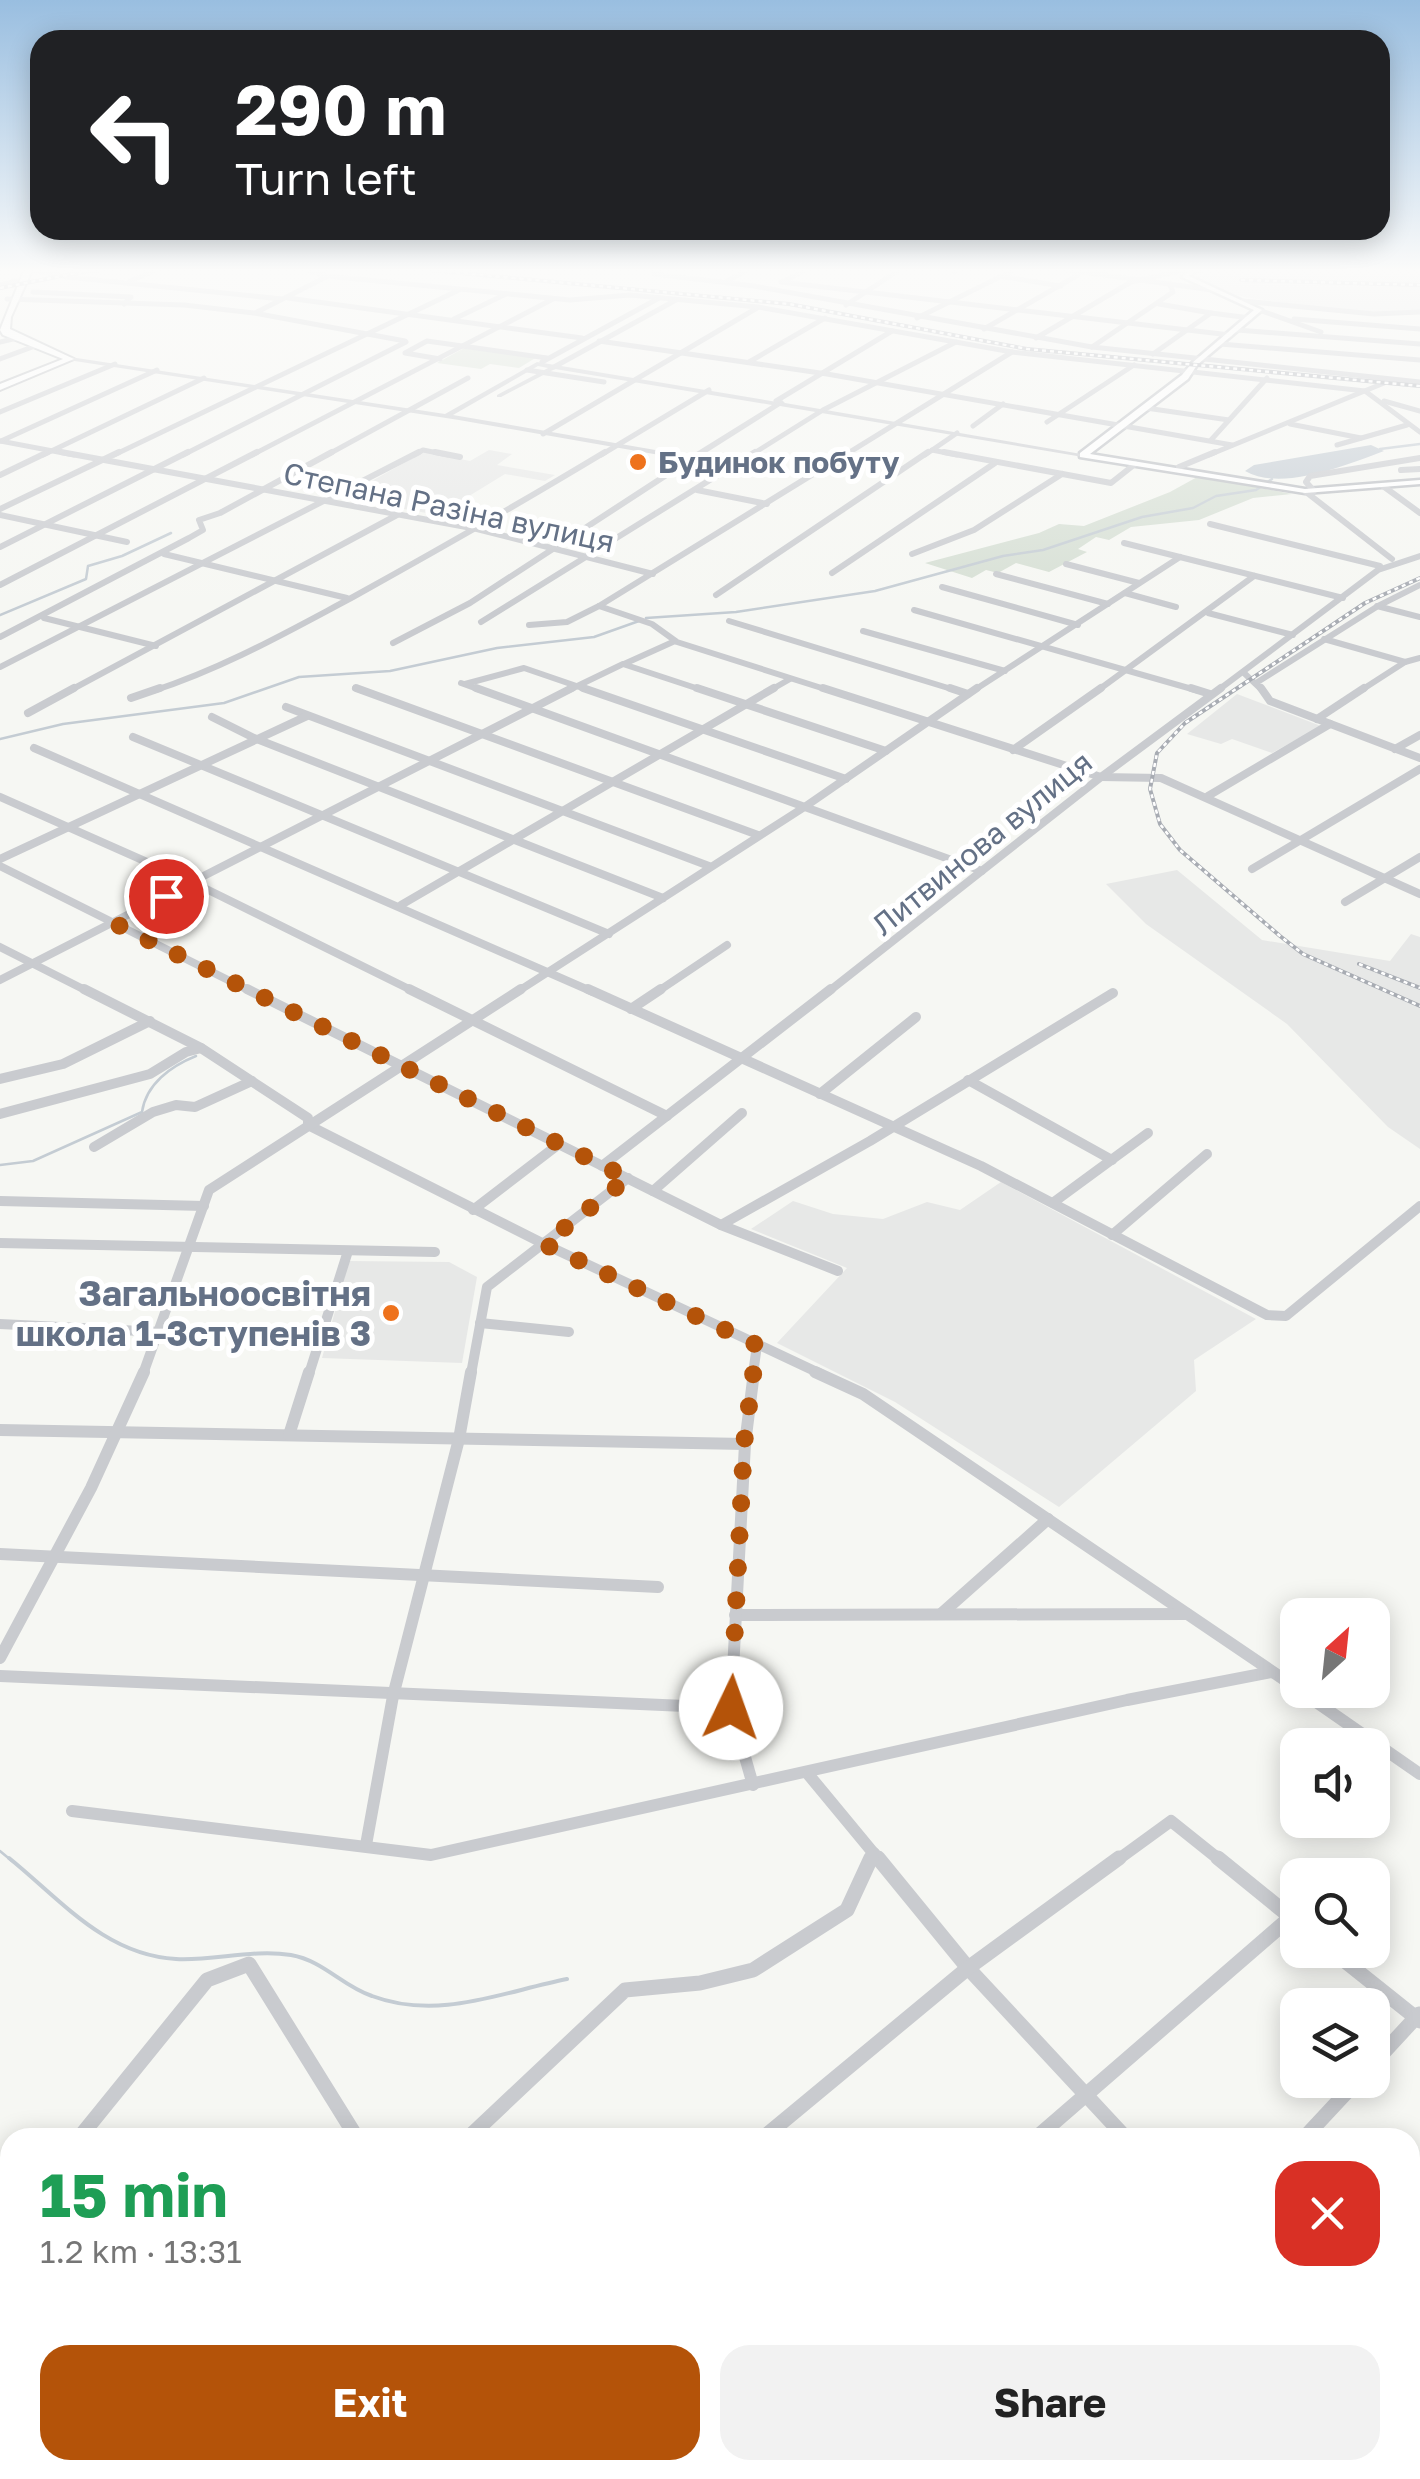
<!DOCTYPE html>
<meta charset="utf-8">
<style>
:root{--surface:#fff;--page:#f2f2f2;--text:#222;--muted:#767676;--accent:#b45309}
body{margin:0;font-family:"Golos Text",sans-serif;background:var(--page);color:var(--text);height:100vh;display:flex;flex-direction:column;font-size:38px;white-space:nowrap}
*{box-sizing:border-box;margin:0}
p{font-size:32px;color:var(--muted)}
.icon{flex:none;width:55px;height:55px;fill:none;stroke:currentColor;stroke-width:2;stroke-linecap:round;stroke-linejoin:round}
.map{position:relative;flex:1;overflow:hidden}
.sheet{position:absolute;left:0px;top:2128px;width:1420px;height:352px;display:flex;flex-direction:column;background:var(--surface);border-radius:30px 30px 0 0;box-shadow:0 5px 25px #0003}
.sheet>*{flex:none}
.hud{position:absolute;left:30px;top:30px;width:1360px;height:210px;border-radius:30px;box-shadow:0 5px 25px #0003;background:#202124;color:#fff;overflow:hidden}
.needle{width:65px;rotate:27deg}
.fabs{position:absolute;left:1280px;top:1598px;display:grid;gap:20px}
.fabs a{display:grid;place-items:center;width:110px;height:110px;border-radius:20px;background:var(--surface);box-shadow:0 5px 25px #0003;font-size:50px}
.pin{position:absolute;display:grid;place-items:center;width:85px;height:85px;color:#fff;margin:-42px;border:5px solid #fff;border-radius:50%;box-shadow:0 2px 10px #0007}
.me{position:absolute;width:110px;margin:-55px;rotate:3deg;stroke-linejoin:round;filter:drop-shadow(0 0 8px #0008)}
.turn{display:flex;align-items:center;gap:35px;height:210px;padding:0 40px;font-size:45px}
.turn .icon{width:130px;height:130px;stroke-width:2.5}
.turn b{display:block;font-size:70px;line-height:85px}
.round{display:grid;place-items:center;flex:none;width:105px;height:105px;border-radius:30px;background:var(--page)}
.summary{display:flex;align-items:center;justify-content:space-between;height:170px;padding:0 40px}
h1{font-size:60px;font-weight:700;line-height:75px;color:#1e9e55}
.primary-button{display:flex;gap:20px;margin-top:auto;padding:20px 40px}
.primary-button a{flex:1;height:115px;border-radius:30px;background:var(--accent);color:#fff;font-size:40px;font-weight:700;line-height:115px;text-align:center}
.primary-button a+a{background:var(--page);color:var(--text)}
.map>svg:first-child{display:block}
</style>
<div class="map">
<svg width="1420" height="2479" viewBox="0 0 1420 2479">
<rect width="100%" height="100%" fill="#f6f7f3"/>
<g fill="#e7e8e7">
<path d="M 1224,268 L 1420,268 L 1420,311 L 1366,313 L 1270,301 L 1239,296 L 1196,281 L 1200,271 Z"/>
<path d="M 489,450 L 512,454 L 497,465 L 555,475 L 545,481 L 505,474 L 438,515 L 341,498 L 424,452 L 470,461 Z"/>
<path d="M 1237,694 L 1321,726 L 1272,753 L 1232,739 L 1221,744 L 1187,734 Z"/>
<path d="M 1177,870 L 1262,940 L 1390,961 L 1411,934 L 1420,937 L 1420,1149 L 1388,1127 L 1287,1024 L 1146,924 L 1106,884 Z"/>
<path d="M 1001,1182 L 1256,1319 L 1194,1360 L 1196,1391 L 1059,1507 L 895,1402 L 777,1343 L 847,1268 L 751,1229 L 793,1201 L 833,1214 L 883,1219 L 927,1202 L 960,1210 Z"/>
<path d="M 349,1261 L 449,1262 L 477,1277 L 462,1363 L 322,1358 Z"/>
</g>
<g fill="#d6dfd4">
<path d="M 466,347 L 537,357 L 519,368 L 490,364 L 481,369 L 437,363 Z"/>
<path d="M 1199,476 L 1292,494 L 1253,498 L 1199,520 L 1131,527 L 1109,540 L 1096,537 L 1078,549 L 1087,552 L 1049,572 L 1016,563 L 998,573 L 986,570 L 972,578 L 925,563 L 1039,533 L 1059,524 L 1084,526 L 1170,492 Z"/>
</g>
<path fill="#c4ccd3" d="M 1371,445 L 1384,451 C 1346,465 1282,492 1245,471 L 1254,465 Z"/>
<g fill="none" stroke-linecap="round" stroke-linejoin="round">
<g stroke="#c4ccd3" stroke-width="2.5">
<path d="M 1380,449 L 1420,444"/>
<path d="M 0,615 L 86,579 L 88,566 L 122,556 L 171,533"/>
<path d="M 646,618 L 736,612 L 875,591 L 1003,556 L 1043,550 L 1142,517 L 1193,508 L 1216,496 L 1256,490 L 1272,479"/>
<path d="M 0,739 L 63,724 L 224,703 L 299,677 L 390,671 L 497,648 L 594,637 L 639,621"/>
<path d="M 0,1165 L 33,1161 L 142,1112 C 146,1084 171,1066 196,1056"/>
<path d="M 0,1851 L 12,1861"/>
</g>
<path stroke="#c4ccd3" stroke-width="4" d="M 9,1858 C 61,1900 105,1955 176,1959 C 214,1961 252,1949 291,1955 C 324,1961 342,1986 372,1996 C 439,2021 502,1992 567,1979"/>
<g stroke="#bbbec3" stroke-width="5">
<path id="secondary" d="M 1208,268 L 1194,272 L 1189,276 L 1262,310 L 1197,365 L 1188,379 L 1090,454 L 1305,489 L 1420,480 L 1420,484 L 1305,493 L 1080,457 L 1080,453 L 1182,375 L 1192,363 L 1254,310 L 1182,277 L 1190,269 Z"/>
</g>
<g stroke="#b9bcc0" stroke-width="4">
<path id="primary" d="M 25,268 L 33,268 L 11,317 L 10,329 L 74,359 L 0,390 L 0,384 L 63,359 L 3,335 L 0,330 Z"/>
</g>
<g stroke="#c9cbcf" stroke-width="5">
<path d="M 300,268 L 327,276 L 570,300 L 630,295 L 758,307 L 1012,352 L 1365,391 L 1420,432"/>
<path d="M 545,268 L 557,269"/>
<path d="M 1054,268 L 1212,290"/>
<path d="M 28,269 L 67,277 L 282,299"/>
<path d="M 954,272 L 961,268"/>
<path d="M 70,274 L 113,268"/>
<path d="M 654,274 L 754,286 L 1092,347 L 1420,382"/>
<path d="M 999,276 L 1061,286"/>
<path d="M 130,281 L 161,268"/>
<path d="M 727,281 L 751,268"/>
<path d="M 781,282 L 1230,335"/>
<path d="M 783,282 L 808,268"/>
<path d="M 0,285 L 16,281"/>
<path d="M 33,292 L 131,297 L 124,304"/>
<path d="M 288,298 L 582,338"/>
<path d="M 7,299 L 184,305 L 254,313 L 405,341"/>
<path d="M 1243,301 L 1374,314 L 1420,312"/>
<path d="M 1159,304 L 1211,313"/>
<path d="M 846,305 L 902,268"/>
<path d="M 1259,310 L 1321,332"/>
<path d="M 257,312 L 326,277"/>
<path d="M 917,318 L 1018,268"/>
<path d="M 454,319 L 506,294"/>
<path d="M 1294,319 L 1420,329"/>
<path d="M 984,329 L 1078,275 L 1073,270"/>
<path d="M 1237,330 L 1420,344"/>
<path d="M 1036,338 L 1131,282 L 1193,268"/>
<path d="M 599,341 L 827,374 L 1232,445"/>
<path d="M 0,342 L 17,338"/>
<path d="M 1220,344 L 1420,360"/>
<path d="M 1092,347 L 1173,292 L 1170,285"/>
<path d="M 1153,354 L 1211,313 L 1250,318"/>
<path d="M 0,359 L 35,346"/>
<path d="M 440,359 L 405,353 L 427,341 L 547,358"/>
<path d="M 542,362 L 659,298"/>
<path d="M 749,362 L 825,318"/>
<path d="M 554,367 L 676,300"/>
<path d="M 527,370 L 604,382"/>
<path d="M 776,401 L 892,331"/>
<path d="M 1384,401 L 1420,411"/>
<path d="M 1146,408 L 1229,420"/>
<path d="M 0,412 L 115,364"/>
<path d="M 1047,422 L 1134,365"/>
<path d="M 1290,424 L 1361,438"/>
<path d="M 973,426 L 1003,404"/>
<path d="M 543,434 L 757,308"/>
<path d="M 1211,440 L 1267,378"/>
<path d="M 0,441 L 74,455"/>
<path d="M 1,441 L 157,370"/>
<path d="M 1337,445 L 1407,425"/>
<path d="M 932,450 L 957,455"/>
<path d="M 43,455 L 204,378"/>
<path d="M 114,455 L 459,290"/>
<path d="M 183,455 L 406,342"/>
<path d="M 252,455 L 553,299"/>
<path d="M 327,455 L 468,378"/>
<path d="M 414,455 L 423,450 L 448,455"/>
<path d="M 601,455 L 709,390"/>
<path d="M 751,455 L 823,410 L 956,342"/>
<path d="M 845,455 L 1012,352"/>
<path d="M 925,455 L 957,433"/>
<path d="M 1209,455 L 1384,383"/>
</g>
<g stroke="#c9cbcf" stroke-width="6">
<path d="M 61,452 L 477,529 L 653,574"/>
<path d="M 435,452 L 460,457"/>
<path d="M 944,452 L 1111,483 L 1135,464"/>
<path d="M 1179,467 L 1215,452"/>
<path d="M 1401,470 L 1420,469"/>
<path d="M 0,475 L 48,452"/>
<path d="M 1383,486 L 1420,513"/>
<path d="M 697,490 L 767,504"/>
<path d="M 1314,491 L 1306,482 L 1310,476 L 1420,458"/>
<path d="M 1306,492 L 1392,559"/>
<path d="M 0,509 L 119,452"/>
<path d="M 0,515 L 127,542"/>
<path d="M 1210,524 L 1380,566"/>
<path d="M 1124,543 L 1343,598"/>
<path d="M 0,547 L 188,452"/>
<path d="M 164,554 L 347,598"/>
<path d="M 912,554 L 974,530 L 1062,474"/>
<path d="M 1066,564 L 1139,583"/>
<path d="M 832,573 L 995,463"/>
<path d="M 996,574 L 1108,604"/>
<path d="M 0,585 L 257,452"/>
<path d="M 942,587 L 1078,625"/>
<path d="M 1125,593 L 1176,607"/>
<path d="M 716,595 L 928,452"/>
<path d="M 599,606 L 652,624 L 677,642 L 831,691"/>
<path d="M 1377,606 L 1420,617"/>
<path d="M 914,610 L 1199,691"/>
<path d="M 1208,613 L 1293,635"/>
<path d="M 44,618 L 156,646"/>
<path d="M 729,621 L 958,691"/>
<path d="M 481,622 L 755,452"/>
<path d="M 529,625 L 567,622 L 599,606 L 849,452"/>
<path d="M 863,631 L 1005,671"/>
<path d="M 0,637 L 189,538 L 203,530 L 199,520 L 220,513 L 332,452"/>
<path d="M 1324,639 L 1405,662"/>
<path d="M 393,643 L 470,603 L 691,459"/>
<path d="M 624,664 L 675,641"/>
<path d="M 0,667 L 419,452"/>
<path d="M 1243,672 L 1263,691"/>
<path d="M 461,683 L 483,691"/>
<path d="M 1256,683 L 1378,606 L 1420,585"/>
<path d="M 465,684 L 524,668 L 591,691"/>
<path d="M 355,688 L 363,691"/>
<path d="M 69,691 L 397,515"/>
<path d="M 153,691 C 224,668 287,632 353,597 C 438,550 522,502 605,452"/>
<path d="M 567,691 L 623,664 L 705,691"/>
<path d="M 769,691 L 790,679"/>
<path d="M 973,691 L 1180,557"/>
<path d="M 1097,691 L 1254,576"/>
<path d="M 1217,691 L 1378,570 L 1420,556"/>
<path d="M 1360,691 L 1405,662 L 1420,658"/>
</g>
<g stroke="#c9cbcf" stroke-width="8">
<path d="M 356,688 L 758,835"/>
<path d="M 476,688 L 982,871"/>
<path d="M 583,688 L 846,779"/>
<path d="M 697,688 L 886,751"/>
<path d="M 823,688 L 1101,777 L 1161,778 L 1420,894"/>
<path d="M 950,688 L 968,694"/>
<path d="M 1191,688 L 1210,694"/>
<path d="M 1261,688 L 1270,701 L 1420,758"/>
<path d="M 131,698 L 160,688"/>
<path d="M 286,707 L 709,866"/>
<path d="M 28,713 L 74,688"/>
<path d="M 212,717 L 254,738 L 663,898"/>
<path d="M 1317,719 L 1364,688"/>
<path d="M 133,737 L 609,934"/>
<path d="M 34,748 L 593,992"/>
<path d="M 1395,749 L 1420,735"/>
<path d="M 1013,750 L 1101,688"/>
<path d="M 1208,796 L 1330,724"/>
<path d="M 0,797 L 192,882 L 415,992"/>
<path d="M 0,859 L 307,716"/>
<path d="M 0,866 L 252,992"/>
<path d="M 1252,869 L 1420,769"/>
<path d="M 1345,902 L 1420,857"/>
<path d="M 401,905 L 774,688"/>
<path d="M 0,947 L 89,992"/>
<path d="M 0,980 L 572,688"/>
<path d="M 517,992 L 806,806 L 977,688"/>
<path d="M 657,992 L 727,945"/>
<path d="M 828,992 L 1101,777 L 1221,688"/>
</g>
<g stroke="#c9cbcf" stroke-width="10">
<path d="M 84,989 L 201,1048 L 308,1118 L 308,1125 L 544,1244 L 821,1374"/>
<path d="M 247,989 L 721,1225 L 838,1271"/>
<path d="M 409,989 L 667,1116"/>
<path d="M 588,989 L 981,1166 L 1267,1315 L 1286,1316 L 1420,1206"/>
<path d="M 631,1009 L 661,989"/>
<path d="M 0,1079 L 63,1064 L 150,1021"/>
<path d="M 968,1080 L 1112,1160"/>
<path d="M 820,1094 L 916,1017"/>
<path d="M 0,1114 L 150,1074 L 186,1052 L 201,1048"/>
<path d="M 94,1147 L 153,1112 L 176,1105 L 195,1107 L 252,1081"/>
<path d="M 602,1166 L 831,989"/>
<path d="M 653,1191 L 742,1113"/>
<path d="M 0,1201 L 204,1206"/>
<path d="M 1054,1202 L 1148,1133"/>
<path d="M 473,1210 L 559,1144"/>
<path d="M 721,1225 L 870,1141 L 1113,993"/>
<path d="M 1112,1235 L 1207,1154"/>
<path d="M 0,1243 L 435,1252"/>
<path d="M 480,1323 L 569,1332"/>
<path d="M 0,1324 L 161,1332"/>
<path d="M 143,1374 L 209,1190 L 521,989"/>
<path d="M 309,1374 L 348,1251"/>
<path d="M 471,1374 L 487,1287 L 628,1178"/>
<path d="M 753,1374 L 757,1345"/>
</g>
<g stroke="#c9cbcf" stroke-width="12">
<path d="M 815,1372 L 863,1394 L 1298,1689"/>
<path d="M 0,1430 L 745,1444"/>
<path d="M 289,1435 L 309,1372"/>
<path d="M 0,1554 L 658,1587"/>
<path d="M 941,1614 L 1048,1519"/>
<path d="M 735,1615 L 1187,1614"/>
<path d="M 0,1658 L 91,1488 L 144,1372"/>
<path d="M 0,1676 L 731,1708"/>
<path d="M 1299,1690 L 1420,1774"/>
<path d="M 808,1774 L 880,1861"/>
<path d="M 753,1785 L 731,1708 L 745,1444 L 754,1372"/>
<path d="M 72,1811 L 431,1855 L 1127,1700 L 1272,1672"/>
<path d="M 366,1845 L 393,1696 L 459,1439 L 471,1372"/>
<path d="M 870,1861 L 874,1853"/>
<path d="M 1116,1861 L 1171,1821 L 1221,1861"/>
</g>
<g stroke="#c9cbcf" stroke-width="15">
<path d="M 878,1858 L 968,1968 L 1126,2138"/>
<path d="M 1218,1858 L 1298,1923"/>
<path d="M 1331,1950 L 1420,2021"/>
<path d="M 1372,2065 L 1419,2014"/>
<path d="M 79,2138 L 207,1980 L 249,1964 L 357,2138"/>
<path d="M 468,2138 L 625,1990 L 700,1983 L 753,1970 L 847,1910 L 871,1858"/>
<path d="M 763,2138 L 968,1968 L 1119,1858"/>
<path d="M 1036,2138 L 1298,1911"/>
<path d="M 1304,2138 L 1358,2080"/>
<path d="M 0,2206 L 10,2213"/>
<path d="M 0,2256 L 10,2244"/>
<path d="M 1410,2416 L 1420,2426"/>
<path d="M 1410,2459 L 1420,2444"/>
<path d="M 0,2464 L 22,2479"/>
<path d="M 542,2470 L 546,2479"/>
<path d="M 257,2479 L 262,2470"/>
<path d="M 666,2479 L 675,2470"/>
<path d="M 989,2479 L 997,2470"/>
<path d="M 1397,2479 L 1403,2470"/>
</g>
<path fill="#c9cbcf" fill-rule="evenodd" d="M 70,357 L 445,414 L 537,362 L 777,402 L 782,400 L 785,403 L 1087,455 L 1083,457 L 780,406 L 698,458 L 737,464 L 738,466 L 734,468 L 459,420 L 68,360 ZM 538,366 L 548,368 L 497,395 L 497,397 L 501,397 L 555,369 L 772,405 L 690,456 L 453,415 Z"/>
<use href="#secondary" fill="#fff" fill-rule="evenodd"/>
<use href="#primary" fill="#fff" fill-rule="evenodd"/>
<g stroke="#a8acb3" stroke-width="4">
<g id="rail">
<path d="M 408,268 L 789,304 L 1027,349 L 1420,386"/>
<path d="M 1241,280 L 1420,285"/>
<path d="M 0,288 L 102,268"/>
<path d="M 1420,578 L 1365,603 L 1185,723 L 1157,753 L 1150,789 L 1160,824 L 1180,850 L 1280,936 L 1303,954 L 1420,1006"/>
<path d="M 1359,964 L 1420,988"/>
</g>
</g>
<use href="#rail" stroke="#fff" stroke-width="2.5" stroke-dasharray="4" stroke-linecap="butt"/>
</g>
<linearGradient id="sky" x2="0" y2="1"><stop stop-color="#99bee0"/><stop offset="0.44" stop-color="#fbfbfa"/><stop offset="1" stop-color="#fbfbfa" stop-opacity="0"/></linearGradient>
<rect width="1420" height="615" fill="url(#sky)"/>
<g fill="none" stroke-linecap="round" stroke-linejoin="round">
<path stroke="#b45309" stroke-width="18" stroke-dasharray="0 32.4" d="M 166,896 L 114,923 L 628,1178 L 544,1244 L 757,1345 L 744,1444 L 731,1708"/>
</g>
<g fill="#ee721c" stroke="#fff" stroke-width="4">
<circle cx="638" cy="462" r="10"/>
<circle cx="391" cy="1313" r="10"/>
</g>
<g text-anchor="middle" dominant-baseline="central" stroke-width="10" stroke-linejoin="round" paint-order="stroke">
<g font-size="30" font-weight="bold" fill="#647186" stroke="#fff" text-anchor="start">
<text x="658" y="462">Будинок побуту</text>
</g>
<g font-size="30" fill="#647186" stroke="#fff">
<text transform="translate(449 507) rotate(12)">Степана Разіна вулиця</text>
<text transform="translate(982 843) rotate(-39)">Литвинова вулиця</text>
</g>
<g font-size="35" font-weight="bold" fill="#647186" stroke="#fff" text-anchor="end">
<text x="371" y="1293">Загальноосвiтня<tspan x="371" dy="40">школа 1-3ступенiв 3</tspan></text>
</g>
</g>
</svg>
<div class="fabs">
<a><svg class="needle" viewBox="-14 -14 28 28"><path d="M0-13l5 13h-10z" fill="#e53935"/><path d="M0 13l5-13h-10z" fill="#767676"/></svg></a>
<a><svg class="icon" aria-label="sound" viewBox="0 0 24 24"><path d="M4 9h4l5-4v14l-5-4H4zM17 9q2 3 0 6"/></svg></a>
<a><svg class="icon" aria-label="search" viewBox="0 0 24 24"><circle cx="10" cy="10" r="6"/><path d="M15 15l6 6"/></svg></a>
<a><svg class="icon" aria-label="layers" viewBox="0 0 24 24"><path d="M12 4l9 5-9 5-9-5zM3 14l9 5 9-5"/></svg></a>
</div>
<div class="pin" style="left:166px;top:896px;background:#d93025"><svg class="icon" aria-label="arrive" viewBox="0 0 24 24"><path d="M6 21V4h12l-3 4 3 4H6"/></svg></div>
<svg class="me" style="left:731px;top:1708px" viewBox="-20 -20 40 40"><circle r="19" fill="#fff"/><path d="M0-13L10 11 0 6-10 11z" fill="#b45309"/></svg>
<div class="hud">
<div class="turn"><svg class="icon" aria-label="left" viewBox="0 0 24 24"><path d="M17 20v-9H6M10 6l-5 5 5 5"/></svg><div><b>290 m</b>Turn left</div></div>
</div>
<section class="sheet">
<div class="summary"><div><h1>15 min</h1><p>1.2 km · 13:31</p></div><a class="round" style="background:#d93025;color:#fff"><svg class="icon" aria-label="close" viewBox="0 0 24 24"><path d="M6 6l12 12M18 6L6 18"/></svg></a></div>
<div class="primary-button"><a>Exit</a><a>Share</a></div>
</section>
</div>
